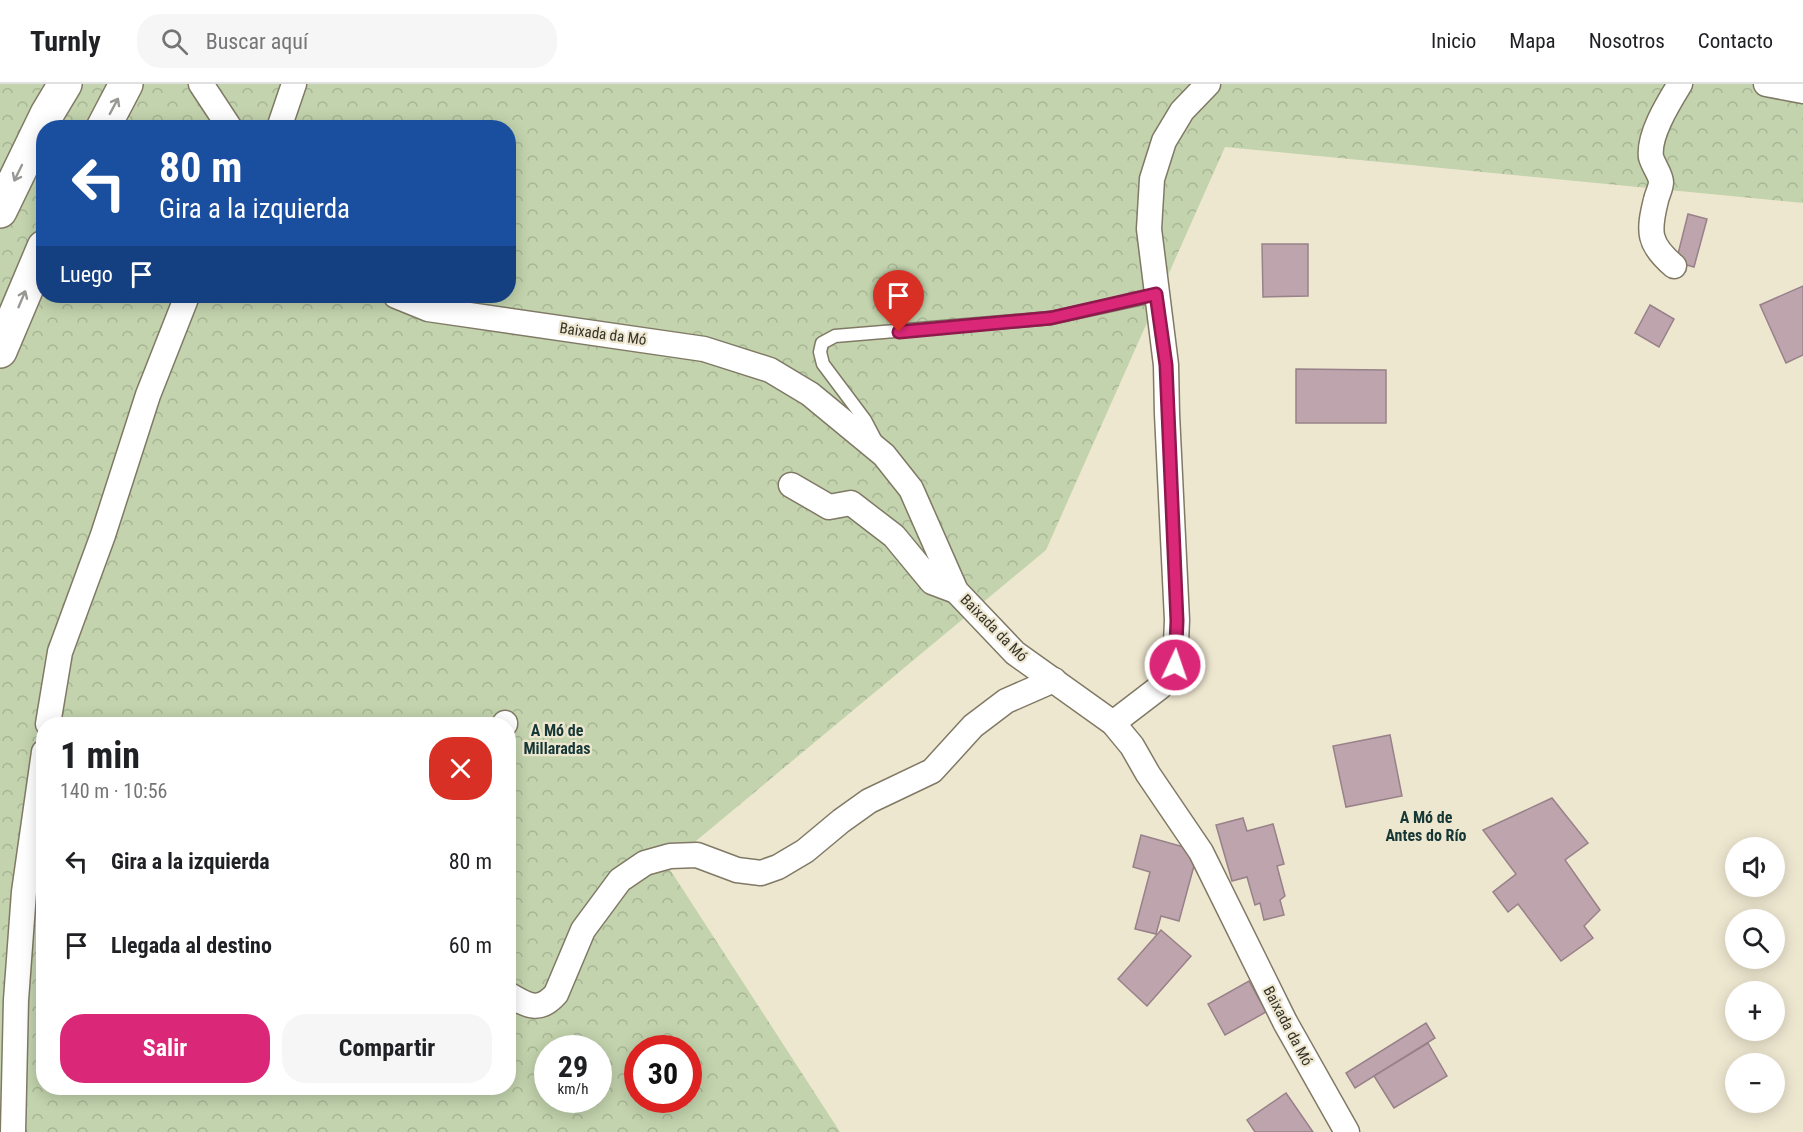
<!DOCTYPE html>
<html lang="es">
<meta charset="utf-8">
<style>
:root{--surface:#fff;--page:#f6f6f6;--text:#202124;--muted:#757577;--line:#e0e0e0;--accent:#db2777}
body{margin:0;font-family:"Roboto Condensed",sans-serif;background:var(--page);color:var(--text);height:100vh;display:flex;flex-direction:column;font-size:22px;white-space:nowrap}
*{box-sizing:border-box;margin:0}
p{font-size:20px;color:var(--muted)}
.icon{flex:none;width:33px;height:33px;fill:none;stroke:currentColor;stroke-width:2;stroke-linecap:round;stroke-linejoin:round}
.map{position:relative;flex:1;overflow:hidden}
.sheet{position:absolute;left:36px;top:633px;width:480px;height:378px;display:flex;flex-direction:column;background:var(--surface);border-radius:24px;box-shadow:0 3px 15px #0003}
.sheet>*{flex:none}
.banner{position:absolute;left:36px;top:36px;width:480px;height:183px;border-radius:24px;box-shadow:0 3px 15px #0003;background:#1a4fa0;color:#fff;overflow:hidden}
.buttons{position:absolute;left:1725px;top:753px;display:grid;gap:12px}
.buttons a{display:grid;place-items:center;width:60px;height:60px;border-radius:50%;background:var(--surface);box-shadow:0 3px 15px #0003;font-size:30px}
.speed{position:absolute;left:534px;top:951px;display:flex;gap:12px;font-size:30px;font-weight:700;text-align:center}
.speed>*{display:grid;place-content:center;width:78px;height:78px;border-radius:50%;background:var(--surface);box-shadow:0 3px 15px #0003;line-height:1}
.speed small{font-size:15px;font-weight:400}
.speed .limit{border:9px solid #d22;background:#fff;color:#111}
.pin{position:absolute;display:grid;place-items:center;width:51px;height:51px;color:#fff;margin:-62px -26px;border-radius:50% 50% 50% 0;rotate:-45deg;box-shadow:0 0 6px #0007}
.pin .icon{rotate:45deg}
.me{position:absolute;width:66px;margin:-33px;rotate:3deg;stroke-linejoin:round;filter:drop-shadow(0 0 4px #0008)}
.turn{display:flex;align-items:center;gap:21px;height:126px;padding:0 24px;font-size:27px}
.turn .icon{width:78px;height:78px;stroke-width:2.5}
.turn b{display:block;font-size:42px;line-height:51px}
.then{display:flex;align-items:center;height:57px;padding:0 24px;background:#0003;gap:12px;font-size:22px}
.round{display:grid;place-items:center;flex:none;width:63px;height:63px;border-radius:24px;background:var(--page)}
.overview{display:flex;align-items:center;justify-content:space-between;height:102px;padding:0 24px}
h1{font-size:36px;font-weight:700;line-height:45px}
.action{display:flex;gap:12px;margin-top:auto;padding:12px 24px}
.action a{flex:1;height:69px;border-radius:24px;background:var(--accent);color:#fff;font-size:24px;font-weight:700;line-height:69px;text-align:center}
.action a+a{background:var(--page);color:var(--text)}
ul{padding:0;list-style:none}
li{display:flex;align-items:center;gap:18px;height:84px;padding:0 24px}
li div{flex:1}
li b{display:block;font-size:22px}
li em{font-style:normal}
header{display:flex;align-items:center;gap:36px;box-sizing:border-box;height:84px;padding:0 30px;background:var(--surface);border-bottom:2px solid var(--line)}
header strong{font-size:28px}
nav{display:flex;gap:33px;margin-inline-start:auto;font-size:21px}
.search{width:420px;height:54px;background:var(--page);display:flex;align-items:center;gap:15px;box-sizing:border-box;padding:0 21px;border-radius:24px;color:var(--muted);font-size:22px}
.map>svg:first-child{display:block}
</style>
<header>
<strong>Turnly</strong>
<div class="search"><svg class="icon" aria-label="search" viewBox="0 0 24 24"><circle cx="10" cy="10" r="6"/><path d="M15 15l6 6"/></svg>Buscar aquí</div>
<nav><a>Inicio</a><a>Mapa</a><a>Nosotros</a><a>Contacto</a></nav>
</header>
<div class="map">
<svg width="1803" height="1048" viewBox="0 0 1803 1048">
<defs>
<pattern id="forest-crowns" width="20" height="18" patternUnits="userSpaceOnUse" patternTransform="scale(1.5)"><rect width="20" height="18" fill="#c2d3ad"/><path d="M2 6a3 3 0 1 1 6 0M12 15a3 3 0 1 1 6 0" fill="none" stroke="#a7b695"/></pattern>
</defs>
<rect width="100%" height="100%" fill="#eee7d0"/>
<path fill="url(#forest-crowns)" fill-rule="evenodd" d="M 0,0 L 1803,0 L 1803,119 L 1225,63 L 1046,466 L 667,781 L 840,1048 L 0,1048 ZM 44,44 L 508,44 L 508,212 L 44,212 ZM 44,640 L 508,640 L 508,1004 L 44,1004 ZM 548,964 L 598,964 L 598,1016 L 548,1016 ZM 638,964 L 688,964 L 688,1016 L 638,1016 Z"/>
<g fill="#bda4ad" stroke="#988189" stroke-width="1.5">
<path d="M 1688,130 L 1707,135 L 1694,183 L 1676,178 Z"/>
<path d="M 1262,160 L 1308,160 L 1308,212 L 1263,213 Z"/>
<path d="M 1803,202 L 1803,271 L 1786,279 L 1760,221 Z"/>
<path d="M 1650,221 L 1674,235 L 1659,263 L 1635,249 Z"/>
<path d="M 1296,285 L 1386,286 L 1386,339 L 1296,339 Z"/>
<path d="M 1390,651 L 1402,712 L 1346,723 L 1333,662 Z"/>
<path d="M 1552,714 L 1588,759 L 1565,776 L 1600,826 L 1584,842 L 1593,854 L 1561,877 L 1518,820 L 1508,828 L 1493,808 L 1516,790 L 1483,746 Z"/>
<path d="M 1243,734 L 1247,747 L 1273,740 L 1284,780 L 1277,782 L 1285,812 L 1280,816 L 1284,831 L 1264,836 L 1260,819 L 1255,821 L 1247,793 L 1232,797 L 1216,741 Z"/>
<path d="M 1141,751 L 1198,767 L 1179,837 L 1161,832 L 1156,850 L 1135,845 L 1150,788 L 1133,783 Z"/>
<path d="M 1161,846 L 1191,872 L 1147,922 L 1118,895 Z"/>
<path d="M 1249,897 L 1266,928 L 1225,951 L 1208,920 Z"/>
<path d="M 1426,939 L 1435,954 L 1355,1004 L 1346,989 Z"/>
<path d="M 1428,959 L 1447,992 L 1394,1024 L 1374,992 Z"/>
<path d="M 1286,1009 L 1313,1048 L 1255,1048 L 1247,1036 Z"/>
</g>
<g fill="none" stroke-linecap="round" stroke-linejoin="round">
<g stroke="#807965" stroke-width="15">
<path id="lane" d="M 876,357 L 865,336 L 823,280 L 820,268 L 822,259 L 835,252 L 1051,234 L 1157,211"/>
</g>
<g stroke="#807965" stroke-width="27">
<g id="street">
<path d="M 201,0 L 230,44"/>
<path d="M 1766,0 L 1803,7"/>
<path d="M 279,44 L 294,0"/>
<path d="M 1674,182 C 1648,160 1648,148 1656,116 C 1657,111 1661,104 1661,98 C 1661,91 1653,81 1651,73 C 1648,51 1669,18 1680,0"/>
<path d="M 396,212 L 428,225 L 704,265 L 770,286 L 810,310 L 884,371 L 911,405 L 956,507 L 1015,569 L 1113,639 L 1132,662 L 1148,690 L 1201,768 L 1285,938 L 1347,1048"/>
<path d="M 791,401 L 829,423 L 851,419 L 894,452 L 932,498 L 956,507"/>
<path d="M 1113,639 L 1160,603 L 1175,581 L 1177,536 L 1167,330 L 1166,281 L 1149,145 L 1152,95 L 1164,57 L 1182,27 L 1208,0"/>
<path d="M 48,640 L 60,568 L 103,451 L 148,311 L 187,212"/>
<path d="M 505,640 L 505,639"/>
<path d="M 508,910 C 528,922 539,929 556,910 L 583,846 L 620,796 L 645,779 L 670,772 L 697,771 L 737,786 L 761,789 L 778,783 L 805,767 L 841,737 L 869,717 L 932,687 L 973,642 L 1006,617 L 1054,596"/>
<path d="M 13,1048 L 16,916 L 24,808 L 44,668"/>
</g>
</g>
<g stroke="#807965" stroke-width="36">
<g id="highway">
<path d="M 103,44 L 126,0"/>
<path d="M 0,127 L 47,30 L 65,0"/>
<path d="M 0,267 L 44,163"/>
</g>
</g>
<use href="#lane" stroke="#fff" stroke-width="12"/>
<use href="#street" stroke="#fff" stroke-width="24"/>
<use href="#highway" stroke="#fff" stroke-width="33"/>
</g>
<defs><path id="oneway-shaft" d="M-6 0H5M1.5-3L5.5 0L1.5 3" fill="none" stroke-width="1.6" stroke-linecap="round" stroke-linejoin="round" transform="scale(1.5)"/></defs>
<g stroke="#9a9894">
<use href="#oneway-shaft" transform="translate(114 22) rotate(-62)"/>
<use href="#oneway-shaft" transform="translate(18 89) rotate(116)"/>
<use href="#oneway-shaft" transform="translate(22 215) rotate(-67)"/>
</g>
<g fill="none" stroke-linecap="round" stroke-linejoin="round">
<g stroke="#8e194d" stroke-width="15">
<path id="route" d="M 899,248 L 1051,234 L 1156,210 L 1166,281 L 1177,537 L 1175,581"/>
</g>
<use href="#route" stroke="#db2777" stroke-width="10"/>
</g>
<g text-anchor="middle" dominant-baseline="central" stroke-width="4.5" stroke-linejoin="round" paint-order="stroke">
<g font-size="15" fill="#343128" stroke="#eee7d0">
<text transform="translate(603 250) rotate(8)">Baixada da Mó</text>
<text transform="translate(994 544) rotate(45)">Baixada da Mó</text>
<text transform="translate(1288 942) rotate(62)">Baixada da Mó</text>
</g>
<g font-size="16" font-weight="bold" fill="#153735" stroke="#eee7d0">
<text x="557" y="646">A Mó de<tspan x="557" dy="18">Millaradas</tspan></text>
<text x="1426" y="733">A Mó de<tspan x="1426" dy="18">Antes do Río</tspan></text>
</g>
</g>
</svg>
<div class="buttons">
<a><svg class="icon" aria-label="sound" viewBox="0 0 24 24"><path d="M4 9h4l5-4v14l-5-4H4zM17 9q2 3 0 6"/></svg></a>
<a><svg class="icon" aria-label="search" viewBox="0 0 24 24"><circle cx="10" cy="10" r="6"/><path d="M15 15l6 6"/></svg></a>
<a>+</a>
<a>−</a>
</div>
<div class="speed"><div>29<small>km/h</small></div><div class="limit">30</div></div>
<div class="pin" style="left:899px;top:248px;background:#d93025"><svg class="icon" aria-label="arrive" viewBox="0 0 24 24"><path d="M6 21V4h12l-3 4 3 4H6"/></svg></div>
<svg class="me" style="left:1175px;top:581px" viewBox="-20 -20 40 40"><circle r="17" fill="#db2777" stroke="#fff" stroke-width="3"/><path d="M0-11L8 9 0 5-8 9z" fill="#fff"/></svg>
<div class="banner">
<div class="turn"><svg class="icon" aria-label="left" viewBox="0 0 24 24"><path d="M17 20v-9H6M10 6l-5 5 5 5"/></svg><div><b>80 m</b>Gira a la izquierda</div></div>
<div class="then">Luego<svg class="icon" aria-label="arrive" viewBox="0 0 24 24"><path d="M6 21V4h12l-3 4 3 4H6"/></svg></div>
</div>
<section class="sheet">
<div class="overview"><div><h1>1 min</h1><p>140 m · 10:56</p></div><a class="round" style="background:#d93025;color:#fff"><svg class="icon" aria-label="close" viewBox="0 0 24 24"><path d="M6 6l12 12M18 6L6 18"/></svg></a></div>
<ul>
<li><svg class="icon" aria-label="left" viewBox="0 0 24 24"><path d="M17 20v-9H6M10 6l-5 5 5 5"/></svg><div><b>Gira a la izquierda</b></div><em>80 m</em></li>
<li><svg class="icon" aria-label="arrive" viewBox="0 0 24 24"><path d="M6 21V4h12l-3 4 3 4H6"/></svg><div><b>Llegada al destino</b></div><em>60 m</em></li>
</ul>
<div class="action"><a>Salir</a><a>Compartir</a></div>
</section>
</div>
